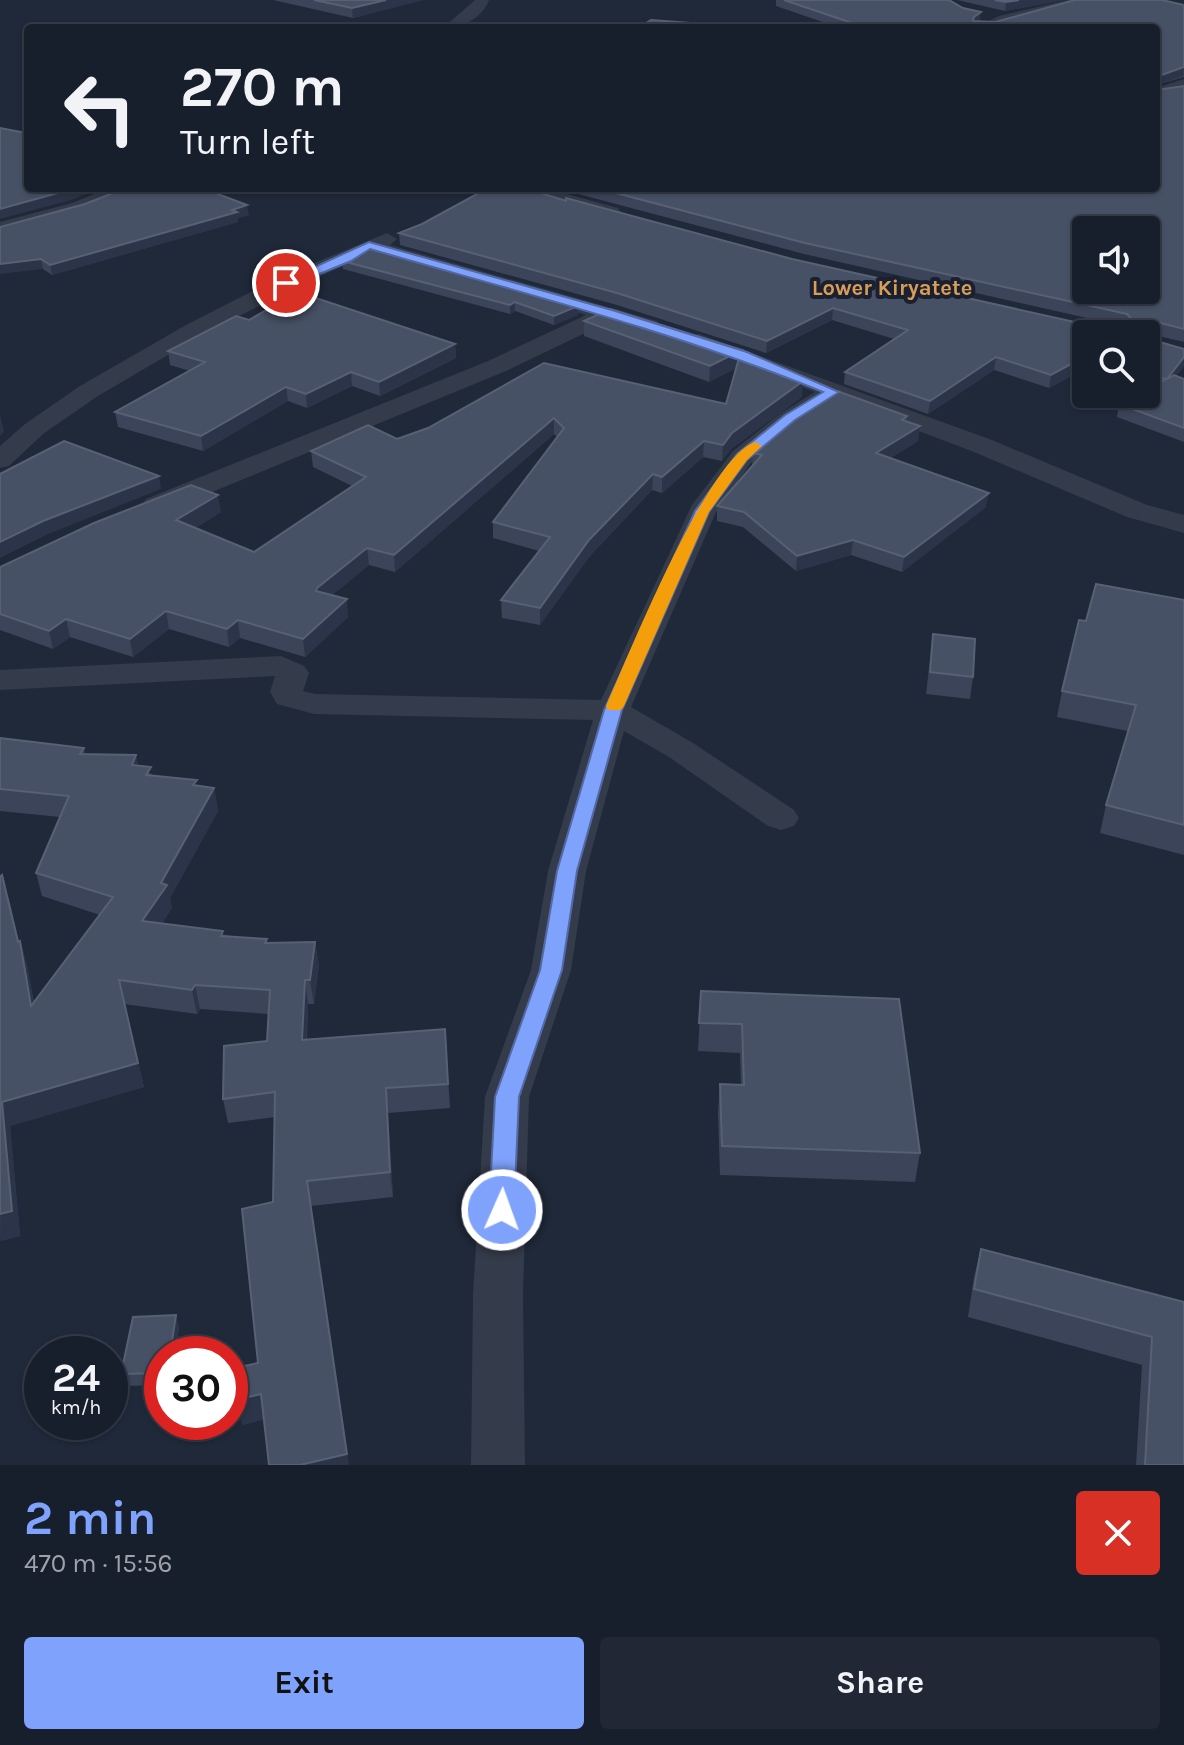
<!DOCTYPE html>
<meta charset="utf-8">
<style>
:root{--surface:#181f2c;--page:#212734;--text:#f1f3f6;--muted:#9fa2a9;--line:#363d48;--accent:#7fa2fc}
body{margin:0;font-family:Karla,sans-serif;background:var(--page);color:var(--text);height:100vh;display:flex;flex-direction:column;font-size:30px;white-space:nowrap}
*{box-sizing:border-box;margin:0}
p{font-size:26px;color:var(--muted)}
.icon{flex:none;width:44px;height:44px;fill:none;stroke:currentColor;stroke-width:2;stroke-linecap:round;stroke-linejoin:round}
.map{position:relative;height:1465px;overflow:hidden}
.sheet{display:flex;flex-direction:column;background:var(--surface);flex:1}
.sheet>*{flex:none}
.guide{position:absolute;left:24px;top:24px;width:1136px;height:168px;border-radius:8px;box-shadow:0 2px 6px #0004,0 0 0 2px var(--line);background:#181f2c;color:var(--text);overflow:hidden}
.tools{position:absolute;left:1072px;top:216px;display:grid;gap:16px}
.tools a{display:grid;place-items:center;width:88px;height:88px;border-radius:8px;background:var(--surface);box-shadow:0 2px 6px #0004,0 0 0 2px var(--line);font-size:40px}
.speed{position:absolute;left:24px;top:1336px;display:flex;gap:16px;font-size:40px;font-weight:700;text-align:center}
.speed>*{display:grid;place-content:center;width:104px;height:104px;border-radius:50%;background:var(--surface);box-shadow:0 2px 6px #0004,0 0 0 2px var(--line);line-height:1}
.speed small{font-size:20px;font-weight:400}
.speed .limit{border:12px solid #d22;background:#fff;color:#111}
.pin{position:absolute;display:grid;place-items:center;width:68px;height:68px;color:#fff;margin:-34px;border:4px solid #fff;border-radius:50%;box-shadow:0 2px 8px #0007}
.me{position:absolute;width:88px;margin:-44px;rotate:2deg;stroke-linejoin:round;filter:drop-shadow(0 0 6px #0008)}
.turn{display:flex;align-items:center;gap:28px;height:168px;padding:0 24px;font-size:36px}
.turn .icon{width:104px;height:104px;stroke-width:2.5}
.turn b{display:block;font-size:56px;line-height:68px}
.round{display:grid;place-items:center;flex:none;width:84px;height:84px;border-radius:8px;background:var(--page)}
.headline{display:flex;align-items:center;justify-content:space-between;height:136px;padding:0 24px}
h1{font-size:48px;font-weight:700;line-height:60px;color:var(--accent)}
.button{display:flex;gap:16px;margin-top:auto;padding:16px 24px}
.button a{flex:1;height:92px;border-radius:8px;background:var(--accent);color:#111;font-size:32px;font-weight:700;line-height:92px;text-align:center}
.button a+a{background:var(--page);color:var(--text)}
.map>svg:first-child{display:block}
</style>
<div class="map">
<svg width="1184" height="1465" viewBox="0 0 1184 1465">
<rect width="100%" height="100%" fill="#20293a"/>
<g fill="none" stroke-linecap="round" stroke-linejoin="round">
<g fill="#343b4a" fill-rule="evenodd">
<path d="M 475,0 L 489,0 C 482,19 461,28 443,28 Z"/>
<path d="M 1068,0 L 1093,0 L 994,28 L 974,28 L 999,16 Z"/>
<path d="M 1184,79 L 1184,92 L 1156,98 L 1156,88 Z"/>
<path d="M 109,188 L 136,188 L 133,192 L 86,211 L 0,234 L 0,222 L 72,203 Z"/>
<path d="M 513,188 L 545,188 L 618,208 L 621,212 L 611,218 L 516,192 Z"/>
<path d="M 387,233 L 397,239 L 390,245 L 657,321 L 660,326 L 657,331 L 649,333 L 608,322 L 506,371 L 166,511 L 156,513 L 146,511 L 142,505 L 146,499 L 488,361 L 586,315 L 372,253 L 294,288 L 202,335 L 98,396 L 43,434 L 9,466 L 0,468 L 0,446 L 25,424 L 80,386 L 186,325 L 278,278 Z"/>
<path d="M 699,334 L 992,440 L 1147,505 L 1184,515 L 1184,533 L 1127,517 L 974,452 L 837,400 L 799,423 L 751,463 L 716,512 L 631,707 L 693,743 L 794,810 L 799,818 L 794,826 L 781,830 L 768,826 L 669,757 L 624,731 L 586,871 L 571,970 L 529,1097 L 523,1295 L 525,1465 L 471,1465 L 473,1295 L 485,1097 L 531,970 L 548,871 L 593,720 L 314,714 L 277,704 L 270,692 L 275,676 L 0,690 L 0,670 L 281,656 L 304,666 L 309,673 L 303,691 L 315,694 L 601,700 L 692,505 L 733,451 L 781,413 L 815,392 L 691,346 L 687,341 L 691,336 Z"/>
</g>
</g>
<g fill="#3b4459">
<path d="M 273,0 L 423,0 L 353,18 Z"/>
<path d="M 776,0 L 949,0 L 980,21 L 995,22 L 1184,5 L 1184,77 L 1156,85 L 1156,28 L 840,28 L 776,6 Z"/>
<path d="M 957,0 L 1064,0 L 1005,11 Z"/>
<path d="M 1184,86 L 1184,342 L 1146,333 L 1146,338 L 1184,349 L 1184,366 L 1176,376 L 1184,379 L 1184,442 L 1117,417 L 1119,404 L 1150,388 L 1146,386 L 1146,334 L 1086,334 L 1086,368 L 1049,388 L 994,370 L 928,414 L 844,384 L 845,372 L 894,339 L 832,320 L 766,353 L 617,305 L 400,245 L 399,233 L 566,201 L 792,259 L 1088,325 L 1118,325 L 804,254 L 567,191 L 567,188 L 1156,188 L 1156,91 Z"/>
<path d="M 28,114 L 28,127 L 24,125 L 22,116 Z"/>
<path d="M 249,215 L 238,218 L 238,222 L 52,275 L 43,269 L 0,227 Z"/>
<path d="M 342,261 L 578,315 L 554,325 L 515,311 L 510,314 L 343,269 Z"/>
<path d="M 249,320 L 455,344 L 456,358 L 380,396 L 352,386 L 307,408 L 288,401 L 203,451 L 118,427 L 115,412 L 190,371 L 170,365 L 168,351 Z"/>
<path d="M 584,321 L 741,359 L 802,397 L 731,449 L 722,461 L 703,457 L 662,493 L 652,490 L 589,557 L 540,625 L 502,618 L 501,600 L 539,551 L 493,538 L 493,522 L 557,437 L 554,434 L 395,572 L 369,565 L 332,595 L 348,617 L 305,657 L 240,638 L 229,647 L 169,629 L 133,657 L 70,637 L 53,649 L 0,630 L 0,567 L 221,512 L 195,528 L 254,552 L 352,486 L 313,467 L 311,451 L 397,439 L 428,428 L 726,404 L 736,368 L 709,382 L 584,336 Z"/>
<path d="M 907,416 L 907,422 L 920,426 L 918,441 L 890,458 L 986,507 L 902,572 L 851,555 L 796,571 L 743,527 L 717,521 L 717,506 L 752,467 L 753,453 Z"/>
<path d="M 1184,600 L 1184,855 L 1100,833 L 1106,805 L 1128,731 L 1057,717 L 1062,691 L 1086,621 Z"/>
<path d="M 933,634 L 973,677 L 970,699 L 926,694 Z"/>
<path d="M 0,738 L 84,748 L 85,755 L 136,755 L 138,766 L 153,775 L 198,786 L 214,788 L 218,811 L 170,898 L 172,908 L 162,923 L 268,943 L 315,942 L 319,966 L 314,1004 L 308,1004 L 307,1039 L 445,1029 L 450,1108 L 388,1113 L 393,1197 L 311,1206 L 264,1419 L 242,1425 L 258,1363 L 273,1202 L 275,1117 L 228,1123 L 223,1099 L 267,1041 L 269,1014 L 200,1009 L 197,1014 L 124,1004 L 144,1087 L 10,1126 L 20,1236 L 0,1241 L 0,877 L 9,899 L 19,941 L 20,941 L 27,965 L 34,1003 L 100,915 L 42,896 L 36,873 L 60,817 L 0,811 Z"/>
<path d="M 701,991 L 920,1153 L 915,1182 L 720,1175 L 718,1113 L 720,1084 L 741,1085 L 740,1053 L 698,1051 Z"/>
<path d="M 981,1249 L 1158,1294 L 1184,1465 L 1136,1465 L 1142,1365 L 968,1317 L 974,1277 Z"/>
<path d="M 176,1315 L 179,1327 L 175,1354 L 162,1354 L 162,1385 L 124,1386 L 121,1374 Z"/>
</g>
<g fill="#2b3448">
<path d="M 386,0 L 423,0 L 353,18 L 352,8 Z"/>
<path d="M 1019,0 L 1064,0 L 1005,11 L 1006,2 Z"/>
<path d="M 981,12 L 980,21 L 973,25 L 974,17 Z"/>
<path d="M 1184,67 L 1183,76 L 1156,85 L 1156,77 Z"/>
<path d="M 76,188 L 101,188 L 71,200 L 0,219 L 0,209 Z"/>
<path d="M 247,205 L 249,215 L 238,218 L 238,222 L 52,275 L 50,265 Z"/>
<path d="M 41,259 L 43,269 L 0,274 L 0,264 Z"/>
<path d="M 515,302 L 515,311 L 510,314 L 510,305 Z"/>
<path d="M 578,306 L 578,315 L 554,325 L 554,316 Z"/>
<path d="M 833,308 L 832,320 L 766,353 L 767,341 Z"/>
<path d="M 455,344 L 456,358 L 380,396 L 379,382 Z"/>
<path d="M 742,350 L 741,366 L 709,382 L 710,366 Z"/>
<path d="M 1086,356 L 1086,368 L 1049,388 L 1051,375 Z"/>
<path d="M 996,357 L 994,370 L 928,414 L 930,401 Z"/>
<path d="M 1184,357 L 1184,366 L 1164,392 L 1167,379 Z"/>
<path d="M 351,372 L 352,386 L 307,408 L 306,394 Z"/>
<path d="M 803,381 L 802,397 L 731,449 L 722,461 L 723,445 L 732,433 Z"/>
<path d="M 286,387 L 288,401 L 203,451 L 201,436 Z"/>
<path d="M 0,415 L 4,432 L 0,436 Z"/>
<path d="M 554,418 L 554,434 L 395,572 L 394,555 Z"/>
<path d="M 920,426 L 918,441 L 874,467 L 876,453 Z"/>
<path d="M 704,441 L 703,457 L 662,493 L 662,477 Z"/>
<path d="M 653,474 L 652,490 L 589,557 L 540,625 L 540,608 L 589,540 Z"/>
<path d="M 159,476 L 161,489 L 46,535 L 0,558 L 0,542 L 43,521 Z"/>
<path d="M 989,493 L 986,507 L 902,572 L 904,557 Z"/>
<path d="M 218,495 L 221,512 L 179,537 L 176,520 Z"/>
<path d="M 853,540 L 851,555 L 796,571 L 797,556 Z"/>
<path d="M 367,548 L 369,565 L 319,605 L 316,591 L 317,588 Z"/>
<path d="M 347,599 L 348,617 L 305,657 L 303,639 Z"/>
<path d="M 166,611 L 169,629 L 133,657 L 130,639 Z"/>
<path d="M 66,619 L 70,637 L 53,649 L 49,631 Z"/>
<path d="M 238,620 L 240,638 L 229,647 L 227,629 Z"/>
<path d="M 136,755 L 140,778 L 132,765 Z"/>
<path d="M 214,788 L 218,811 L 170,898 L 172,908 L 147,944 L 142,921 L 161,883 Z"/>
<path d="M 2,875 L 24,964 L 20,941 L 27,965 L 38,1030 L 31,1006 Z"/>
<path d="M 315,942 L 319,966 L 314,1004 L 310,980 Z"/>
<path d="M 119,980 L 144,1087 L 10,1126 L 20,1236 L 0,1241 L 2,1102 Z"/>
<path d="M 305,980 L 308,1004 L 305,1064 L 302,1040 Z"/>
<path d="M 195,985 L 200,1009 L 197,1014 L 192,990 Z"/>
<path d="M 386,1088 L 388,1113 L 393,1197 L 390,1172 Z"/>
<path d="M 307,1181 L 349,1465 L 300,1465 Z"/>
<path d="M 176,1315 L 179,1327 L 175,1354 L 170,1354 Z"/>
<path d="M 261,1394 L 266,1419 L 242,1425 L 236,1400 Z"/>
</g>
<g fill="#475165" stroke="#586074" stroke-width="2" fill-rule="evenodd">
<path d="M 314,0 L 386,0 L 352,8 Z"/>
<path d="M 784,0 L 949,0 L 963,8 L 981,12 L 974,17 L 973,21 L 995,22 L 1075,0 L 1162,0 L 1184,5 L 1184,67 L 1156,77 L 1156,28 L 867,28 Z"/>
<path d="M 995,0 L 1019,0 L 1006,2 Z"/>
<path d="M 651,20 L 757,28 L 638,28 Z"/>
<path d="M 1184,86 L 1184,329 L 1149,320 L 1146,323 L 1146,338 L 1184,349 L 1184,357 L 1167,379 L 1174,375 L 1184,379 L 1184,428 L 1119,404 L 1139,394 L 1146,394 L 1146,390 L 1166,379 L 1146,373 L 1146,334 L 1086,334 L 1086,356 L 1051,375 L 996,357 L 930,401 L 845,372 L 908,330 L 833,308 L 767,341 L 617,293 L 399,233 L 422,224 L 488,188 L 525,188 L 566,201 L 566,198 L 792,259 L 1088,325 L 1131,325 L 1134,322 L 1127,314 L 805,243 L 597,188 L 1156,188 L 1156,90 ZM 1086,230 L 1146,230 L 1146,290 L 1086,290 Z"/>
<path d="M 0,128 L 26,133 L 28,131 L 28,188 L 76,188 L 0,209 Z"/>
<path d="M 126,188 L 202,188 L 247,205 L 232,210 L 237,212 L 50,265 L 41,259 L 0,264 L 0,227 L 85,204 Z"/>
<path d="M 371,248 L 578,306 L 554,316 L 515,302 L 510,305 L 342,261 Z"/>
<path d="M 290,296 L 309,301 L 316,298 L 455,344 L 379,382 L 351,372 L 306,394 L 286,387 L 201,436 L 115,412 L 205,362 L 168,351 L 236,316 L 249,320 Z"/>
<path d="M 610,309 L 742,350 L 710,366 L 584,321 Z"/>
<path d="M 739,358 L 803,381 L 732,433 L 723,445 L 704,441 L 662,477 L 653,474 L 589,540 L 540,608 L 501,600 L 550,537 L 493,522 L 564,428 L 554,418 L 394,555 L 367,548 L 317,588 L 316,591 L 347,599 L 303,639 L 238,620 L 227,629 L 166,611 L 130,639 L 66,619 L 49,631 L 0,614 L 0,567 L 94,523 L 191,485 L 218,495 L 176,520 L 254,552 L 366,477 L 311,451 L 368,425 L 397,439 L 428,428 L 544,363 L 726,404 Z"/>
<path d="M 837,391 L 907,416 L 902,420 L 920,426 L 876,453 L 989,493 L 904,557 L 853,540 L 797,556 L 744,512 L 717,506 L 762,455 L 753,453 L 802,412 Z"/>
<path d="M 64,441 L 159,476 L 43,521 L 0,542 L 0,474 Z"/>
<path d="M 1096,584 L 1184,600 L 1184,825 L 1106,805 L 1136,705 L 1062,691 L 1079,620 L 1086,621 Z"/>
<path d="M 933,634 L 975,639 L 973,677 L 930,672 Z"/>
<path d="M 0,738 L 84,748 L 80,754 L 136,755 L 132,765 L 151,767 L 146,775 L 197,780 L 193,785 L 214,788 L 161,883 L 167,885 L 142,921 L 223,931 L 221,936 L 267,939 L 265,943 L 315,942 L 310,980 L 305,980 L 302,1040 L 445,1029 L 448,1084 L 386,1088 L 390,1172 L 307,1181 L 347,1454 L 300,1465 L 269,1465 L 261,1394 L 236,1400 L 234,1368 L 258,1363 L 242,1209 L 273,1202 L 275,1092 L 223,1099 L 224,1046 L 267,1041 L 270,990 L 195,985 L 192,990 L 119,980 L 138,1063 L 2,1102 L 12,1211 L 0,1214 L 0,877 L 2,875 L 18,942 L 20,941 L 31,1006 L 113,897 L 36,873 L 69,796 L 0,789 Z"/>
<path d="M 701,991 L 899,999 L 920,1153 L 722,1146 L 720,1084 L 744,1085 L 742,1024 L 699,1023 Z"/>
<path d="M 981,1249 L 1184,1302 L 1184,1465 L 1145,1465 L 1152,1337 L 974,1289 Z"/>
<path d="M 176,1315 L 170,1354 L 162,1354 L 162,1373 L 121,1374 L 133,1317 Z"/>
</g>
<path fill="#7fa2fc" stroke="#5369a4" stroke-width="2" d="M 369,242 L 612,310 L 747,352 L 839,392 L 795,420 L 747,460 L 709,512 L 622,710 L 577,871 L 562,970 L 519,1097 L 514,1210 L 511,1217 L 502,1220 L 493,1217 L 489,1210 L 495,1097 L 540,970 L 557,871 L 604,710 L 695,511 L 737,454 L 785,415 L 823,392 C 676,332 522,293 370,249 L 351,261 L 290,286 L 280,283 Z"/>
<path fill="#f59e0b" d="M 755,442 L 762,446 L 747,460 L 709,512 L 624,706 L 621,710 L 608,710 L 606,706 C 629,655 707,458 755,442 Z"/>
<g text-anchor="middle" dominant-baseline="central" stroke-width="8" stroke-linejoin="round" paint-order="stroke">
<g font-size="22" font-weight="bold" fill="#d89d59" stroke="#1a202f">
<text x="892" y="288">Lower Kiryatete</text>
</g>
</g>
</svg>
<div class="tools">
<a><svg class="icon" aria-label="sound" viewBox="0 0 24 24"><path d="M4 9h4l5-4v14l-5-4H4zM17 9q2 3 0 6"/></svg></a>
<a><svg class="icon" aria-label="search" viewBox="0 0 24 24"><circle cx="10" cy="10" r="6"/><path d="M15 15l6 6"/></svg></a>
</div>
<div class="speed"><div>24<small>km/h</small></div><div class="limit">30</div></div>
<div class="pin" style="left:286px;top:283px;background:#d93025"><svg class="icon" aria-label="arrive" viewBox="0 0 24 24"><path d="M6 21V4h12l-3 4 3 4H6"/></svg></div>
<svg class="me" style="left:502px;top:1210px" viewBox="-20 -20 40 40"><circle r="17" fill="#7fa2fc" stroke="#fff" stroke-width="3"/><path d="M0-11L8 9 0 5-8 9z" fill="#fff"/></svg>
<div class="guide">
<div class="turn"><svg class="icon" aria-label="left" viewBox="0 0 24 24"><path d="M17 20v-9H6M10 6l-5 5 5 5"/></svg><div><b>270 m</b>Turn left</div></div>
</div>
</div>
<section class="sheet">
<div class="headline"><div><h1>2 min</h1><p>470 m · 15:56</p></div><a class="round" style="background:#d93025;color:#fff"><svg class="icon" aria-label="close" viewBox="0 0 24 24"><path d="M6 6l12 12M18 6L6 18"/></svg></a></div>
<div class="button"><a>Exit</a><a>Share</a></div>
</section>
